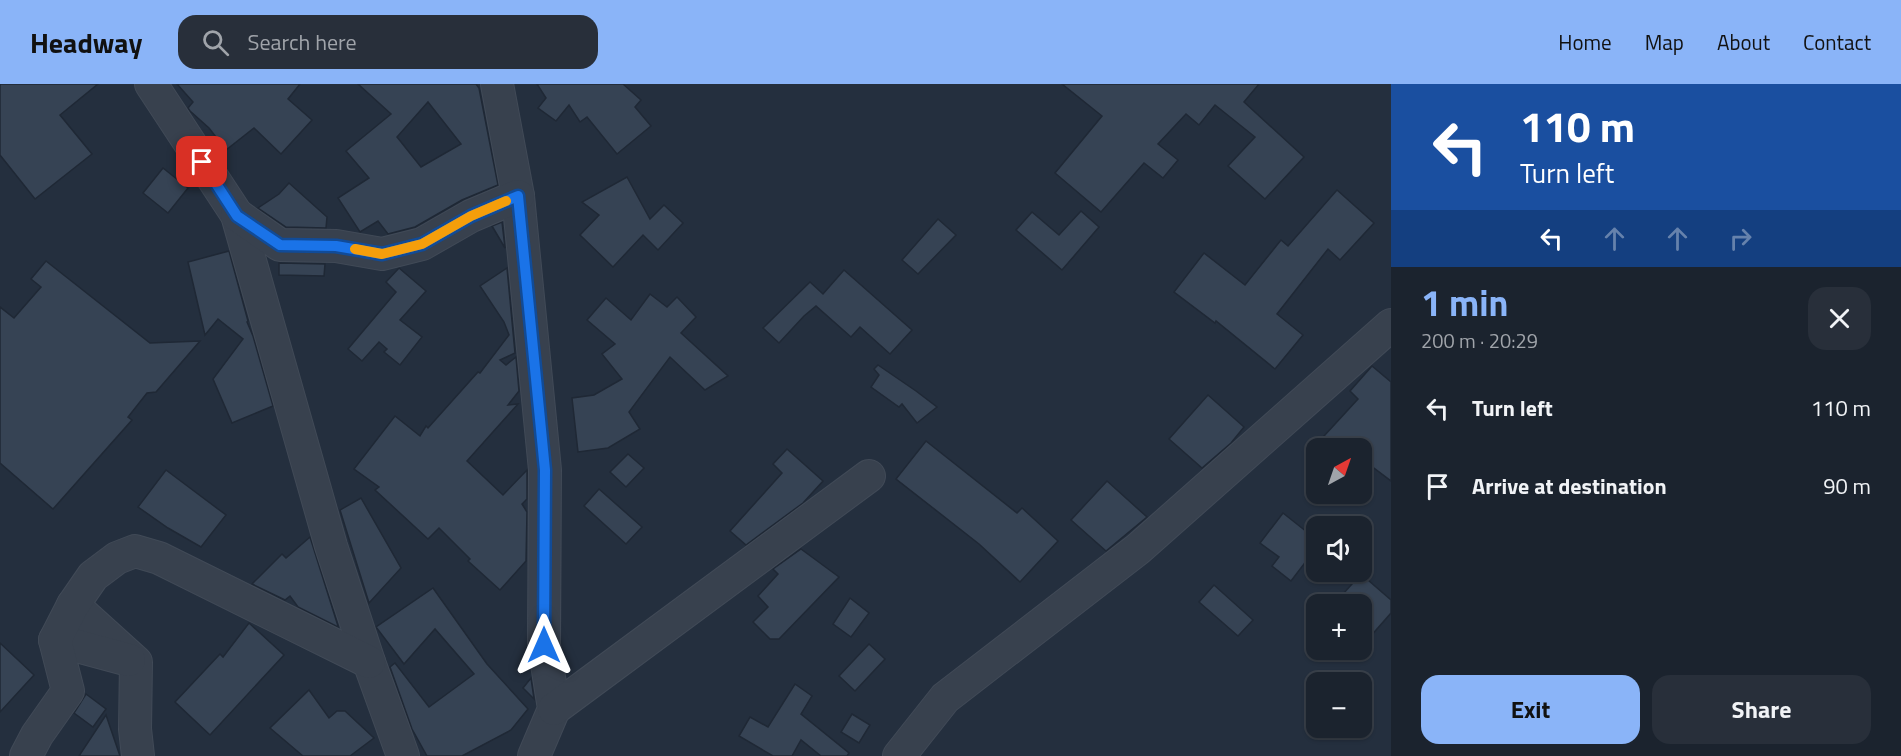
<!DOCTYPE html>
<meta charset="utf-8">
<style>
:root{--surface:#1b232e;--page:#282f3a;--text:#f1f3f6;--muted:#a0a4aa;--line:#39404a;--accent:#8ab4f8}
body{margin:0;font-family:"Titillium Web",sans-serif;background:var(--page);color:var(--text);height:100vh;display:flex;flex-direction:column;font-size:22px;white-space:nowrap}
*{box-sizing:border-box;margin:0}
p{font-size:20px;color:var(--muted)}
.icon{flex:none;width:33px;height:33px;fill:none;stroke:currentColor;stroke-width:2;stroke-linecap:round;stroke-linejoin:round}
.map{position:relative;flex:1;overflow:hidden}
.sheet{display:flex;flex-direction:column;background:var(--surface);width:510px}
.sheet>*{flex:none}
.banner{background:#1a4fa0;color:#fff;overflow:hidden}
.needle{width:39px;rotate:40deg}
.buttons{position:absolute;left:1306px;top:354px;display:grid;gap:12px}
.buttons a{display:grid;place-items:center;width:66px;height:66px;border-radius:12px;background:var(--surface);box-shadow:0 2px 4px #0004,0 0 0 2px var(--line);font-size:30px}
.pin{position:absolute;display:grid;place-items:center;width:51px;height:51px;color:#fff;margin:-26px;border-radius:12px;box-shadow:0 3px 9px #0006}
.me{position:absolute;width:66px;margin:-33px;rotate:0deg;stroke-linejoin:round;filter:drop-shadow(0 0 4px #0008)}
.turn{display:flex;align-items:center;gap:21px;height:126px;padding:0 30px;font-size:27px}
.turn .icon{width:78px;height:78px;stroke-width:2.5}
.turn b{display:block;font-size:42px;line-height:51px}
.lanes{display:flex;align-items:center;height:57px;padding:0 30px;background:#0003;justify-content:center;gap:30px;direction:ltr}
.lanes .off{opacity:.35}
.round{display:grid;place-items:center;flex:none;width:63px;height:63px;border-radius:18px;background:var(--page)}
.overview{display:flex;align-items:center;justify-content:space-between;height:102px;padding:0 30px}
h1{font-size:36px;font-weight:700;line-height:45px;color:var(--accent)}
.button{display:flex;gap:12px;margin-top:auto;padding:12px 30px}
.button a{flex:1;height:69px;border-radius:18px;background:var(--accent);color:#111;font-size:24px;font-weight:700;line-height:69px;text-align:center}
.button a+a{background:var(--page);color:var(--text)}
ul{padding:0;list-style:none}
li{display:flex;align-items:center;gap:18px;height:78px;padding:0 30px}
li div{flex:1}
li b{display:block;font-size:22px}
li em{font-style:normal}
header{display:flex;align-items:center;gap:36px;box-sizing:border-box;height:84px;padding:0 30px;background:var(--accent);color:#111}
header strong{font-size:28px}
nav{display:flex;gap:33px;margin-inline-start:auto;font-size:21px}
.search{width:420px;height:54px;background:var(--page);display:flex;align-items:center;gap:15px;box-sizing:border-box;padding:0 21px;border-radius:18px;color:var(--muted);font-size:22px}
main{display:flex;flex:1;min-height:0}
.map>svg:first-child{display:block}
</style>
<header>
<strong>Headway</strong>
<div class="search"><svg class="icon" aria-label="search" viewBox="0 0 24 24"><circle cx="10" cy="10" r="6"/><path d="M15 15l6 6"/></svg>Search here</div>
<nav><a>Home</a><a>Map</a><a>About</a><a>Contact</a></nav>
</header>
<main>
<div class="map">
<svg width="1391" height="672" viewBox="0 0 1391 672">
<rect width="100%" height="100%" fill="#242f3e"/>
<g fill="#364354" stroke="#1f2835" stroke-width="1.5" fill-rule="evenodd">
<path d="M 0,0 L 98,0 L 60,31 L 92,70 L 35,115 L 0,71 Z"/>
<path d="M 177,0 L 300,0 L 288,15 L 312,36 L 281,70 L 254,44 L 226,66 L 209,44 L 190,27 L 188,24 L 193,18 Z"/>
<path d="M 358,0 L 476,0 L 479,4 L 498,101 L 462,116 L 415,143 L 388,150 L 378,137 L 360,148 L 338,114 L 369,94 L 346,67 L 391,30 ZM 428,18 L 461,60 L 421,83 L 397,53 Z"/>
<path d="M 537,0 L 623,0 L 641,16 L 635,23 L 651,42 L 617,70 L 587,33 L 580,38 L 569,21 L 556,37 L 538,24 L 546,14 Z"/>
<path d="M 1062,0 L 1259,0 L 1244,18 L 1304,73 L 1265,115 L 1228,82 L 1255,53 L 1215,21 L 1199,41 L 1186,30 L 1158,60 L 1178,76 L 1163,94 L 1144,79 L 1101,128 L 1055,89 L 1102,32 Z"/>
<path d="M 163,84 L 188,104 L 168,129 L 143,109 Z"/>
<path d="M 627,93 L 650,135 L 664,121 L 683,139 L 658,166 L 643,151 L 613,183 L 580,151 L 599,131 L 582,118 Z"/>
<path d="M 289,99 L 327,133 L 326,144 L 286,143 L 258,124 L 279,110 Z"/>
<path d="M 1337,106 L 1374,139 L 1340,176 L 1328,165 L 1277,230 L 1303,251 L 1275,285 L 1216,237 L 1215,239 L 1174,208 L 1204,169 L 1245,201 L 1281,156 L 1288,162 Z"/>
<path d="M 1081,127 L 1099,143 L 1062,186 L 1016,146 L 1032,128 L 1059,151 Z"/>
<path d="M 938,135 L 956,151 L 918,190 L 902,176 Z"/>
<path d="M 502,138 L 505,164 L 492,142 Z"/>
<path d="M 229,167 L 248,237 L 247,238 L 253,252 L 273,322 L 232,339 L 213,295 L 243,255 L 218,235 L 205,251 L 188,178 Z"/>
<path d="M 46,177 L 150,259 L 200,257 L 156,308 L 147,309 L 128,333 L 132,336 L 53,425 L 0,379 L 0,223 L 14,234 L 41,203 L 31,195 Z"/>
<path d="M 279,179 L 325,180 L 324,192 L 279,191 Z"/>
<path d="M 399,184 L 426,207 L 400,236 L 422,253 L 400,281 L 384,268 L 387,265 L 379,258 L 362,277 L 348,265 L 396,208 L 386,198 Z"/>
<path d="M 507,184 L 515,269 L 500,276 L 506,281 L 516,273 L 519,307 L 508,321 L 518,320 L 467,377 L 503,411 L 527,386 L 527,415 L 522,420 L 527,428 L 526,477 L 500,506 L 468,477 L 470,475 L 439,444 L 428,455 L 375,406 L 379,403 L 354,385 L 395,332 L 420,352 L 426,342 L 428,344 L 478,288 L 480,289 L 509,251 L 504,238 L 480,202 Z"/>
<path d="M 844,186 L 912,246 L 890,270 L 860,243 L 851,253 L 816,222 L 804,232 L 779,259 L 763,244 L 810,198 L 823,210 Z"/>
<path d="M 650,210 L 667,223 L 677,213 L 696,233 L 681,249 L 728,292 L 705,306 L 670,273 L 629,328 L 640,345 L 608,364 L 578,368 L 572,314 L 594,311 L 622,295 L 602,270 L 615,260 L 587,236 L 606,214 L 631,236 Z"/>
<path d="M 878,281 L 916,307 L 937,323 L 917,339 L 902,320 L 899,323 L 871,303 L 879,291 L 874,285 Z"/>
<path d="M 1372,282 L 1391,298 L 1391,397 L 1362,375 L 1362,364 L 1313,364 L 1358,315 L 1350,307 Z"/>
<path d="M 1208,311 L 1244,343 L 1231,359 L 1202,384 L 1169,355 Z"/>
<path d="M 926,357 L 1017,429 L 1022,424 L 1058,457 L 1020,498 L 979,460 L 896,395 Z"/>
<path d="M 787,365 L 823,397 L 803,419 L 746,461 L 730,447 L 782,389 L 773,380 Z"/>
<path d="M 628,370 L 644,384 L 626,403 L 610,388 Z"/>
<path d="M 166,386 L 226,431 L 201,463 L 168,444 L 138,423 Z"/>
<path d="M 1107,397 L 1147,433 L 1106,467 L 1071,436 Z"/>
<path d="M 599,405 L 642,443 L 626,460 L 584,422 Z"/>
<path d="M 361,414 L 401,484 L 369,519 L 340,426 Z"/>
<path d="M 1283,429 L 1317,456 L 1317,463 L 1291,497 L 1272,482 L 1279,473 L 1260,459 Z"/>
<path d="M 310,453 L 338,542 L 338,543 L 298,523 L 290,512 L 285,516 L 252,500 L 282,470 L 286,474 Z"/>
<path d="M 801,465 L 839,493 L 779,555 L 770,555 L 753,538 L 768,523 L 758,512 L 778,490 L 773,485 Z"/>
<path d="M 1361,490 L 1391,516 L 1391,529 L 1362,562 L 1362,520 L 1334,520 Z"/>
<path d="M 1214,501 L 1253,536 L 1238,552 L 1199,518 Z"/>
<path d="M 433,504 L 487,580 L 528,625 L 511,646 L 462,672 L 427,672 L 412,645 L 390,583 L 395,579 L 429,623 L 474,590 L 435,545 L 404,580 L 376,543 Z"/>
<path d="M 850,514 L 869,529 L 851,553 L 833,540 Z"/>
<path d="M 249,539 L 284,571 L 210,651 L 175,618 L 220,570 L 223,573 Z"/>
<path d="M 0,559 L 34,591 L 0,628 Z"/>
<path d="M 869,560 L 885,575 L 855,607 L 839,592 Z"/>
<path d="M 531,594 L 534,615 L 523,604 Z"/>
<path d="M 795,600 L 812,612 L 801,630 L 849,669 L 847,672 L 821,672 L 801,656 L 792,672 L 773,672 L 739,652 L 750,633 L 768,643 Z"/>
<path d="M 309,606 L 329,634 L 337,627 L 345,627 L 374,654 L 350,672 L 303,672 L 270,644 Z"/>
<path d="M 86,610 L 106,625 L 93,643 L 74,629 Z"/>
<path d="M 852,630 L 870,641 L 859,659 L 841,648 Z"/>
<path d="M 106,631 L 120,672 L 79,672 Z"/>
</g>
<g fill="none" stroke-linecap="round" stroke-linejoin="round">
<g stroke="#414a57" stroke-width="34">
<g id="street">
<path d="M 151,0 L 237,131 L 331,462 L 369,578 L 403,672"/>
<path d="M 497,0 L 518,112 L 545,386 L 544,561 L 554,625 L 534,672"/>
<path d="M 237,131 L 280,161 L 336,162 L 382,170 L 422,160 L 471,132 L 518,112"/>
<path d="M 73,521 L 136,578 L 135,645 L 138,672"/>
<path d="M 55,556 L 129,576"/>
<path d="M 554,625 L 869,392"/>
<path d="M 26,672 L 37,651 L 68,607 L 55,556 L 73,521 L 93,492 L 117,474 L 135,467 L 159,474 L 369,578"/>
<path d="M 899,672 L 945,614 L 1138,465 L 1391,241"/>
</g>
</g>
<use href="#street" stroke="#38414e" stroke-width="32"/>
</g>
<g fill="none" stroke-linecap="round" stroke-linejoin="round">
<g stroke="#114b97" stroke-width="15">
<path id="route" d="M 202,78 L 237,132 L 280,161 L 336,162 L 382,170 L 422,160 L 471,132 L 518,112 L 545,386 L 544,561"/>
</g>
<use href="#route" stroke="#1a73e8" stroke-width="10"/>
<path stroke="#f59e0b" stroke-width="10" d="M 355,165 L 382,170 L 422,160 L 471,132 L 506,117"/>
</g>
</svg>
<div class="buttons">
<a><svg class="needle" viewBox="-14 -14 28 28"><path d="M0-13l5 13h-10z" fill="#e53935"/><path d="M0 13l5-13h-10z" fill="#a0a4aa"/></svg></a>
<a><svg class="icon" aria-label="sound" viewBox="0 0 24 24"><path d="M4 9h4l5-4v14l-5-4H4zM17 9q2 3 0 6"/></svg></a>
<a>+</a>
<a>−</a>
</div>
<div class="pin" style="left:202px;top:78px;background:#d93025"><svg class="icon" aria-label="arrive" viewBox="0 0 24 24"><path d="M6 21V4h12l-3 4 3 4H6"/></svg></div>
<svg class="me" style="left:544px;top:561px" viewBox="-20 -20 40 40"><path d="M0-17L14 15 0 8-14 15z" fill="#1a73e8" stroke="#fff" stroke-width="4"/></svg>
</div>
<section class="sheet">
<div class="banner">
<div class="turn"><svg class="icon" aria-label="left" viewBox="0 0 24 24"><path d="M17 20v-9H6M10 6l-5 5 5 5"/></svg><div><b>110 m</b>Turn left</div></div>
<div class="lanes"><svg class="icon" aria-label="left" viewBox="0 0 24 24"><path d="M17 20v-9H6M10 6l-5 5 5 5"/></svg><svg class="icon off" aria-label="ahead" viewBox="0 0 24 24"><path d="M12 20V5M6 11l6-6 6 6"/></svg><svg class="icon off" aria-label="ahead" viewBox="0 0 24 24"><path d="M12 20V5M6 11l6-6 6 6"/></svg><svg class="icon off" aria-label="right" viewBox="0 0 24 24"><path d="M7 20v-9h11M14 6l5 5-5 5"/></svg></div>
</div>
<div class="overview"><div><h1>1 min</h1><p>200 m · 20:29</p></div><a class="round"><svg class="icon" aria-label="close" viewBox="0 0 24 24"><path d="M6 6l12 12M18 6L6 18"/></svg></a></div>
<ul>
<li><svg class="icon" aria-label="left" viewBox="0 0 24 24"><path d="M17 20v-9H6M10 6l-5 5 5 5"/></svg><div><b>Turn left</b></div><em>110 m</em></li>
<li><svg class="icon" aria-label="arrive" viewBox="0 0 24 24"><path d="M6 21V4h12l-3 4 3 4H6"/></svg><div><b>Arrive at destination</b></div><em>90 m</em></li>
</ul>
<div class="button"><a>Exit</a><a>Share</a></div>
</section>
</main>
